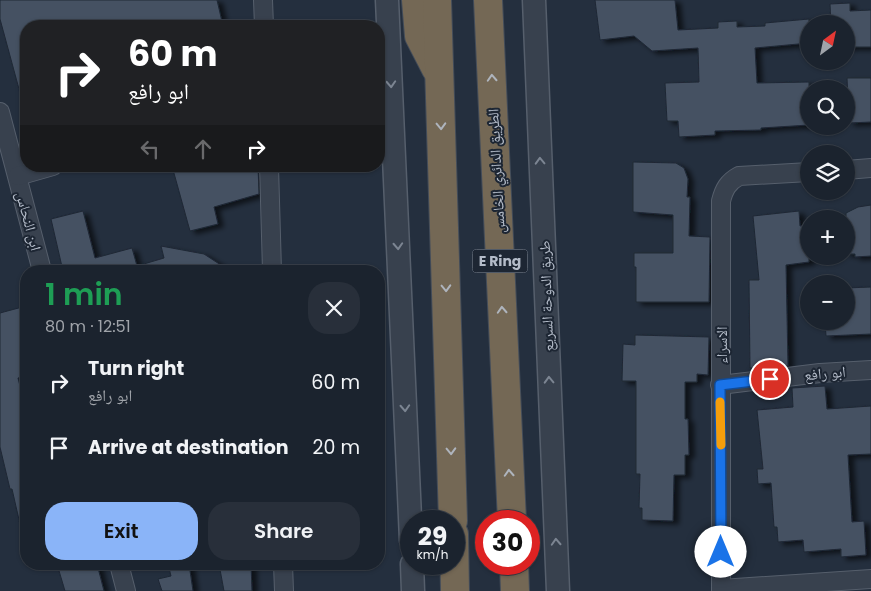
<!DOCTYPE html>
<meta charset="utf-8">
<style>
:root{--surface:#1b232e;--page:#282f3a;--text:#f1f3f6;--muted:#a0a4aa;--line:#39404a;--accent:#8ab4f8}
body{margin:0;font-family:Poppins,"Noto Naskh Arabic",sans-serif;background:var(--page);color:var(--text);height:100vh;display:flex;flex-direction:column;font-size:19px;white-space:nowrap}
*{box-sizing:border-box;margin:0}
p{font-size:16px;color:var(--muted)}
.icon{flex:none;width:28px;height:28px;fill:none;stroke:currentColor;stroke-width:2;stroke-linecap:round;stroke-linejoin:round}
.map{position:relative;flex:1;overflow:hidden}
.sheet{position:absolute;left:20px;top:265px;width:365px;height:305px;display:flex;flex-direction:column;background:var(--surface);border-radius:20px;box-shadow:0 1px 4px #0004,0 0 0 1px var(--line)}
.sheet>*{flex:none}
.guide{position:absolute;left:20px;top:20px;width:365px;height:152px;border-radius:20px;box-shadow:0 1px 4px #0004,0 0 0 1px var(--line);background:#202124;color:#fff;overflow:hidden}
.needle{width:32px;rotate:33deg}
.controls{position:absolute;left:800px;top:15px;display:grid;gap:10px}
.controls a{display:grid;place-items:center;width:55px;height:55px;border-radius:50%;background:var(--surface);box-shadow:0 1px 4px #0004,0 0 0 1px var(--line);font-size:25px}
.speed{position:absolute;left:400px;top:510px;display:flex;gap:10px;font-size:25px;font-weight:700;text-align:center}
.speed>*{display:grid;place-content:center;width:65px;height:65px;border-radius:50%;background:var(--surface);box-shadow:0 1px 4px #0004,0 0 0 1px var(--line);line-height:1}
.speed small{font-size:12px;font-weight:400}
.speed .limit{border:8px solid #d22;background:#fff;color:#111}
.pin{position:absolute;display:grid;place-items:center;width:42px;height:42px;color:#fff;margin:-21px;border:2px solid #fff;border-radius:50%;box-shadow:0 1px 5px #0007}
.me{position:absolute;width:55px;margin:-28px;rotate:0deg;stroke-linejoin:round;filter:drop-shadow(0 0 4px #0008)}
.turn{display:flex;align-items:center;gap:18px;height:105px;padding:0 25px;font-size:22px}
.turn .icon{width:65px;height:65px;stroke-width:2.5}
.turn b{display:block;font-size:35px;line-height:42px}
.lanes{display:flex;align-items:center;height:48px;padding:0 25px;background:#0003;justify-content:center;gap:25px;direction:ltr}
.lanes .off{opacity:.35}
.round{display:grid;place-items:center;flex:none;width:52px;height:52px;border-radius:20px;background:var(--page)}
.headline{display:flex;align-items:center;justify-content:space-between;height:85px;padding:0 25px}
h1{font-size:30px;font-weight:600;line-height:38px;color:#1e9e55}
.button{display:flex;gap:10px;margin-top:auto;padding:10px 25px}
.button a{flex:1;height:58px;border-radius:20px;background:var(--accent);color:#111;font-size:20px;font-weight:600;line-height:58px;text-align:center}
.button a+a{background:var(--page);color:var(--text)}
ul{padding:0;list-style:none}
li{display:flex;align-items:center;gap:15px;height:65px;padding:0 25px}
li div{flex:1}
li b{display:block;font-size:19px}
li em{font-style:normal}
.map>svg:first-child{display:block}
</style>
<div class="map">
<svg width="871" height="591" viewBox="0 0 871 591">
<defs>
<filter id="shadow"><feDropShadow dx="5.5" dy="3" stdDeviation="2.5" flood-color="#0009"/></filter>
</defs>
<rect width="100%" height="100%" fill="#242f3e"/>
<g fill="#455162" stroke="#1f2835" filter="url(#shadow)">
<path d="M 0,0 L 217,0 L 223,26 L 94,26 L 93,22 L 88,24 L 87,22 L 69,26 L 26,26 L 26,99 L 22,100 L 0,19 Z"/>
<path d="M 595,0 L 675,0 L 678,30 L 718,28 L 718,22 L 737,21 L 737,27 L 765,26 L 765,23 L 809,19 L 809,43 L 755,48 L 757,83 L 809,82 L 809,125 L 761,128 L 761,130 L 715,131 L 715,135 L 679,137 L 678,121 L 667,121 L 665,83 L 699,82 L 698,48 L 652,51 L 634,36 L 600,40 Z"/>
<path d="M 850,3 L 850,11 L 871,10 L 871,47 L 846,47 L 846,24 L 831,24 L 830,4 Z"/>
<path d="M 847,78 L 871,78 L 871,122 L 849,123 Z"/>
<path d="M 633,162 L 676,163 L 684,168 L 688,179 L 687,197 L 690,197 L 689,236 L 710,237 L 709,302 L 636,302 L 636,267 L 634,267 L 634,253 L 673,253 L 673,215 L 633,212 Z"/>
<path d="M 172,166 L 258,166 L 259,194 L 214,207 L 218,224 L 190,231 Z"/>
<path d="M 871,205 L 871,256 L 855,257 L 855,254 L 846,254 L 846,213 L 858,207 Z"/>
<path d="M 83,211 L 95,258 L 132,248 L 137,266 L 164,258 L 161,246 L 204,254 L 230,271 L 63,271 L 51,219 Z"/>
<path d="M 799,211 L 800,226 L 809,225 L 809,262 L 786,265 L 788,366 L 750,368 L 749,280 L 759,280 L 753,216 Z"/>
<path d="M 871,287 L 871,334 L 826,336 L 825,322 L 846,321 L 846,288 Z"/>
<path d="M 26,306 L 26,376 L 18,378 L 26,410 L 26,524 L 20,524 L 12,489 L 10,489 L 0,447 L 0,313 Z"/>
<path d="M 635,335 L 709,337 L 708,375 L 697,374 L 697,382 L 685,382 L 685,419 L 688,419 L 689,455 L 685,455 L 685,475 L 674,475 L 673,521 L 642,520 L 642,508 L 639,508 L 640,474 L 636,474 L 636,381 L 622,381 L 623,344 L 635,345 Z"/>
<path d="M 825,386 L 827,409 L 871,406 L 871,454 L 848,455 L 852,522 L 864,521 L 866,555 L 841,557 L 841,549 L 804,552 L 803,540 L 778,542 L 777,527 L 774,527 L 771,483 L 758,484 L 757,469 L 763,469 L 757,410 L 793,407 L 792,388 Z"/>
<path d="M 57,564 L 97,564 L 104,591 L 65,591 Z"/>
<path d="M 168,564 L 189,564 L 193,591 L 162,591 L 158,579 L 171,576 Z"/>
<path d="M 219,564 L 251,564 L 252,591 L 224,591 Z"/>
</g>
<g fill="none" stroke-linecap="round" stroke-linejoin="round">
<g stroke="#565f6c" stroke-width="20">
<g id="minor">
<path d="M 263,0 L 264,26"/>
<path d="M 0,112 L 42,271"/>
<path d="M 269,166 L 272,271"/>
<path d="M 846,170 L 871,168"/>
<path d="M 18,176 L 53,166"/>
<path d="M 720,385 L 820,373 L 871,370"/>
<path d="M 119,564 L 126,591"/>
<path d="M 283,564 L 284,591"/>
<path d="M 721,589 L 871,579"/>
<path d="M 721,591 L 721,201 C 724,189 728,182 739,176 L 809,172"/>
</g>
</g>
<g stroke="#565f6c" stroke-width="25">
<g id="tertiary">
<path d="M 387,0 L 411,540"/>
<path d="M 534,0 L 558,591"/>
<path d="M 412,564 L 413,591"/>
</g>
</g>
<g stroke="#434c59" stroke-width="30">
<g id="motorway">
<path d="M 416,0 L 419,36 L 436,69"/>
<path d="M 437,0 L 453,521"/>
<path d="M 488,0 L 512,521"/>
<path d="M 454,534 L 455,591"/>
<path d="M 514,564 L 515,591"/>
</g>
</g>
<use href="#minor" stroke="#38414e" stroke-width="18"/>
<use href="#tertiary" stroke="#38414e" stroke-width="22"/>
<use href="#motorway" stroke="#746855" stroke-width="28"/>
</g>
<defs><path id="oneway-chevron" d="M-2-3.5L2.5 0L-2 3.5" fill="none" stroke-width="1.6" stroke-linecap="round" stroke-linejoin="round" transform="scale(1.25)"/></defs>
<g stroke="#aeb4bd">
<use href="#oneway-chevron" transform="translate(492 78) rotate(-93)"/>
<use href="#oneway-chevron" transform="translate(441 126) rotate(88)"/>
<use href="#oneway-chevron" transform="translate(446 288) rotate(88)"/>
<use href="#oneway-chevron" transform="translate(502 310) rotate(-93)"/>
<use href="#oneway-chevron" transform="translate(451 451) rotate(88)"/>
<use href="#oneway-chevron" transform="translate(509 473) rotate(-93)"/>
</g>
<g stroke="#7c8592">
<use href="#oneway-chevron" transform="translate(391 84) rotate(87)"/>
<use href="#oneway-chevron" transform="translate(540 161) rotate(-92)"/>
<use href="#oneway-chevron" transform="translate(398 246) rotate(87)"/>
<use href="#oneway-chevron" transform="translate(549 380) rotate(-92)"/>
<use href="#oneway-chevron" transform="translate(405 408) rotate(87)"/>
<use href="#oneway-chevron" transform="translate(556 542) rotate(-93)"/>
</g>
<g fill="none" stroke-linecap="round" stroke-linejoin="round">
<g stroke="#114b97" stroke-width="12">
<path id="route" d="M 721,552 L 720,385 L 770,379"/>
</g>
<use href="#route" stroke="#1a73e8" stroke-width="9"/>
<path stroke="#f59e0b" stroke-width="9" d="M 720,402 L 721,445"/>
</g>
<g text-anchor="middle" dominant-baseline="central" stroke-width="4" stroke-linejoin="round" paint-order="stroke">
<rect fill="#1d2633" stroke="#878f9c" stroke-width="1" x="472.5" y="249.5" width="55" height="23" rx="4"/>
<g font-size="14" font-weight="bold" fill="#b4bcc9">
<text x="500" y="261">E Ring</text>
</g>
<g font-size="15" fill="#b4bcc9" stroke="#1d2633">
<text transform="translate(496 171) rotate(-93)">الطريق الدائري الخامس</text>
<text transform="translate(29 221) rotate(75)">ابن النحاس</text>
<text transform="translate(546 296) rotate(-92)">طريق الدوحة السريع</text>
<text transform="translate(721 345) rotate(-90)">الاسراء</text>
<text transform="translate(825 373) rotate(-5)">ابو رافع</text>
</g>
</g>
</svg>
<div class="controls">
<a><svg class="needle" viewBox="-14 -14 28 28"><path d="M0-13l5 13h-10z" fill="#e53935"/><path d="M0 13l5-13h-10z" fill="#a0a4aa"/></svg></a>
<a><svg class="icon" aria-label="search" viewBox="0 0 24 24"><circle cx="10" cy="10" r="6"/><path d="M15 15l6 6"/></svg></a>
<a><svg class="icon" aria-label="layers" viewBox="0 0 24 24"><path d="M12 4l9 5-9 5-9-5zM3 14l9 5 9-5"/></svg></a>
<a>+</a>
<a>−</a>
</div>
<div class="speed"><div>29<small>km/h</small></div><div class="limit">30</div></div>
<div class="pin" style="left:770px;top:379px;background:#d93025"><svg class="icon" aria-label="arrive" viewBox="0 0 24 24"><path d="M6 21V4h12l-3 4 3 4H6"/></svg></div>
<svg class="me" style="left:721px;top:552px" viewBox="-20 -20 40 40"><circle r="19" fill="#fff"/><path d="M0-13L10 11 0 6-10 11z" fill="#1a73e8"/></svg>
<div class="guide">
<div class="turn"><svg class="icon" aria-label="right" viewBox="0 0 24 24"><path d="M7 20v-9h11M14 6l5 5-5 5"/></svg><div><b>60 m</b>ابو رافع</div></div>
<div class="lanes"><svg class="icon off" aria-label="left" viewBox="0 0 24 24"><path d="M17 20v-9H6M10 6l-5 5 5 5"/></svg><svg class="icon off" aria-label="ahead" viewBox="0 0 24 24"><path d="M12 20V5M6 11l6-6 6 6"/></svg><svg class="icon" aria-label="right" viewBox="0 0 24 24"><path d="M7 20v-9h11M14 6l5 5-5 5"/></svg></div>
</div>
<section class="sheet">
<div class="headline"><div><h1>1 min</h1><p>80 m · 12:51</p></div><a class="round"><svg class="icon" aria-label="close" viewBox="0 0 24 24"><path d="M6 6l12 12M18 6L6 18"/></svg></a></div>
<ul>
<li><svg class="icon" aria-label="right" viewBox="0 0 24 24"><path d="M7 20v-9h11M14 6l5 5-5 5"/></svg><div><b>Turn right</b><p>ابو رافع</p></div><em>60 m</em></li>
<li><svg class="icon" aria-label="arrive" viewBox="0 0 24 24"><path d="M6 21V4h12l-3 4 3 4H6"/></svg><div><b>Arrive at destination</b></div><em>20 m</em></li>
</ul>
<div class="button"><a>Exit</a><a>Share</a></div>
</section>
</div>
